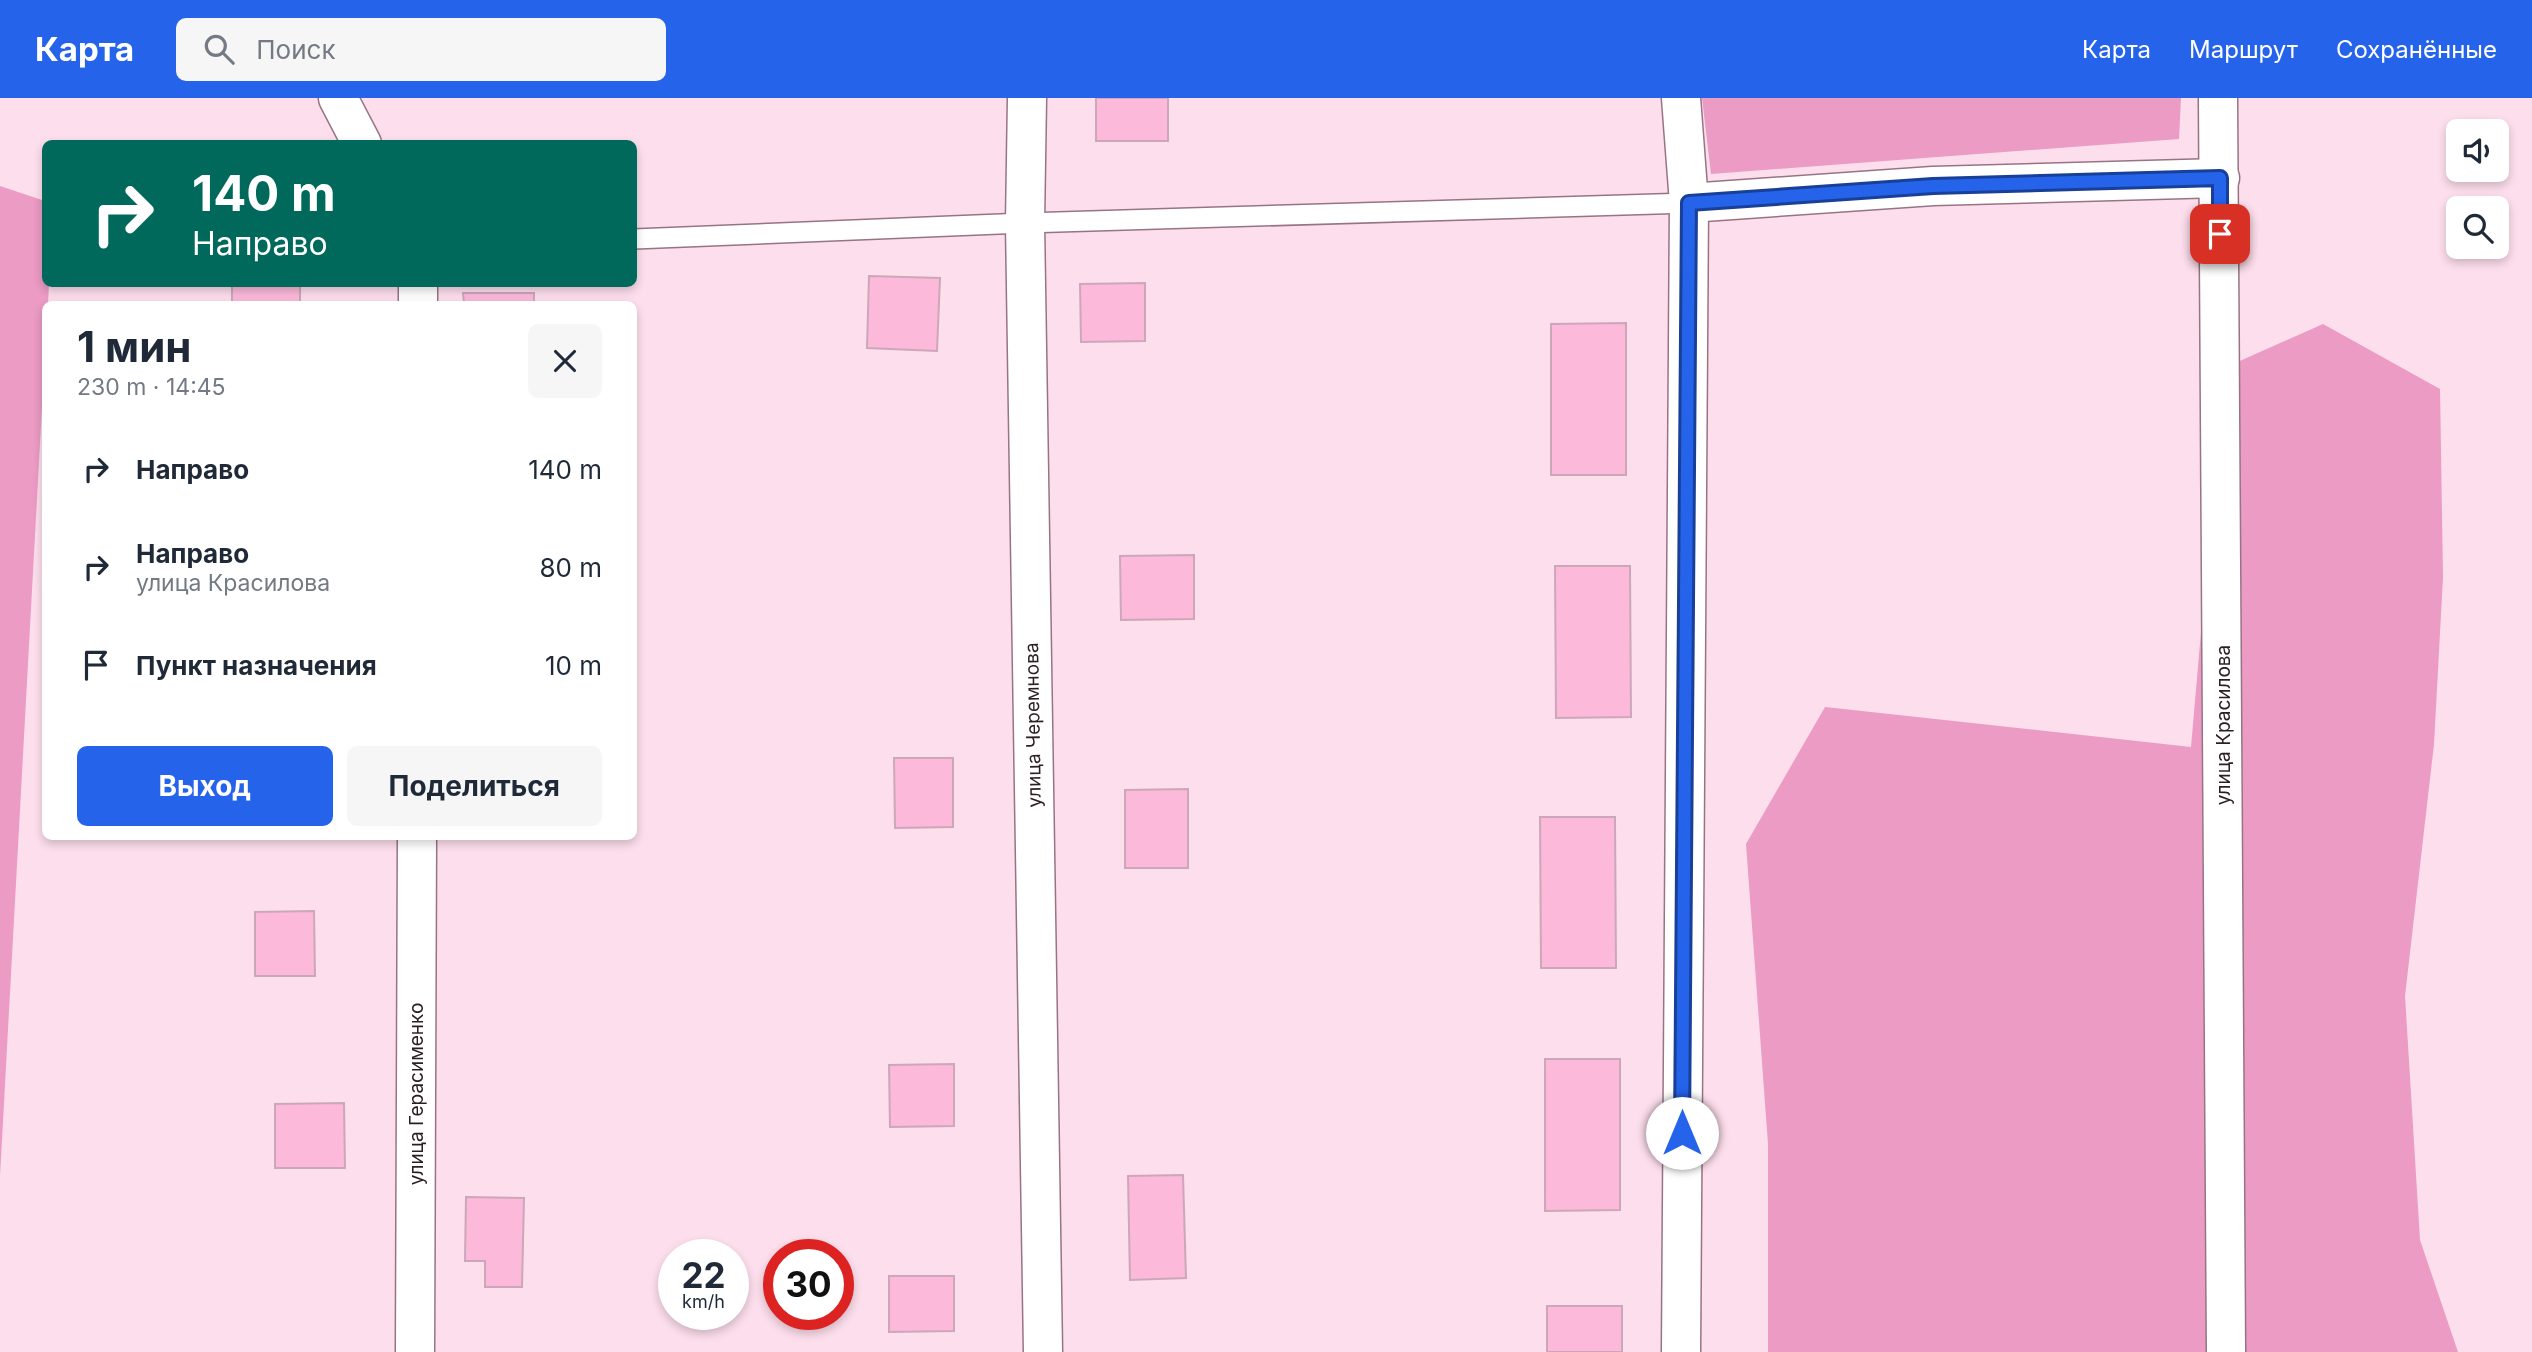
<!DOCTYPE html>
<html lang="ru">
<meta charset="utf-8">
<style>
:root{--surface:#fff;--page:#f6f6f7;--text:#1f2937;--muted:#747a83;--accent:#2563eb}
body{margin:0;font-family:Inter,sans-serif;background:var(--page);color:var(--text);height:100vh;display:flex;flex-direction:column;font-size:26px;white-space:nowrap}
*{box-sizing:border-box;margin:0}
p{font-size:23px;color:var(--muted)}
.icon{flex:none;width:38px;height:38px;fill:none;stroke:currentColor;stroke-width:2;stroke-linecap:round;stroke-linejoin:round}
.map{position:relative;flex:1;overflow:hidden}
.drawer{position:absolute;left:42px;top:203px;width:595px;height:539px;display:flex;flex-direction:column;background:var(--surface);border-radius:10px;box-shadow:0 4px 10px #0003}
.drawer>*{flex:none}
.hud{position:absolute;left:42px;top:42px;width:595px;height:147px;border-radius:10px;box-shadow:0 4px 10px #0003;background:#00695c;color:#fff;overflow:hidden}
.buttons{position:absolute;left:2446px;top:21px;display:grid;gap:14px}
.buttons a{display:grid;place-items:center;width:63px;height:63px;border-radius:10px;background:var(--surface);box-shadow:0 4px 10px #0003;font-size:35px}
.speed{position:absolute;left:658px;top:1141px;display:flex;gap:14px;font-size:35px;font-weight:700;text-align:center}
.speed>*{display:grid;place-content:center;width:91px;height:91px;border-radius:50%;background:var(--surface);box-shadow:0 4px 10px #0003;line-height:1}
.speed small{font-size:18px;font-weight:400}
.speed .limit{border:10px solid #d22;background:#fff;color:#111}
.pin{position:absolute;display:grid;place-items:center;width:60px;height:60px;color:#fff;margin:-30px;border-radius:14px;box-shadow:0 4px 10px #0006}
.me{position:absolute;width:77px;margin:-38px;rotate:0deg;stroke-linejoin:round;filter:drop-shadow(0 0 5px #0008)}
.turn{display:flex;align-items:center;gap:24px;height:147px;padding:0 35px;font-size:32px}
.turn .icon{width:91px;height:91px;stroke-width:2.5}
.turn b{display:block;font-size:49px;line-height:60px}
.round{display:grid;place-items:center;flex:none;width:74px;height:74px;border-radius:10px;background:var(--page)}
.headline{display:flex;align-items:center;justify-content:space-between;height:119px;padding:0 35px}
h1{font-size:42px;font-weight:700;line-height:52px}
.cta{display:flex;gap:14px;margin-top:auto;padding:14px 35px}
.cta a{flex:1;height:80px;border-radius:10px;background:var(--accent);color:#fff;font-size:28px;font-weight:700;line-height:80px;text-align:center}
.cta a+a{background:var(--page);color:var(--text)}
ul{padding:0;list-style:none}
li{display:flex;align-items:center;gap:21px;height:98px;padding:0 35px}
li div{flex:1}
li b{display:block;font-size:26px}
li em{font-style:normal}
header{display:flex;align-items:center;gap:42px;box-sizing:border-box;height:98px;padding:0 35px;background:var(--accent);color:#fff}
header strong{font-size:33px}
nav{display:flex;gap:38px;margin-inline-start:auto;font-size:24px}
.search{width:490px;height:63px;background:var(--page);display:flex;align-items:center;gap:18px;box-sizing:border-box;padding:0 24px;border-radius:10px;color:var(--muted);font-size:26px}
.map>svg:first-child{display:block}
</style>
<header>
<strong>Карта</strong>
<div class="search"><svg class="icon" aria-label="search" viewBox="0 0 24 24"><circle cx="10" cy="10" r="6"/><path d="M15 15l6 6"/></svg>Поиск</div>
<nav><a>Карта</a><a>Маршрут</a><a>Сохранённые</a></nav>
</header>
<div class="map">
<svg width="2532" height="1254" viewBox="0 0 2532 1254">
<rect width="100%" height="100%" fill="#fddeec"/>
<g fill="#eb9bc4">
<path d="M 1702,0 L 2181,0 L 2179,41 L 1711,76 Z"/>
<path d="M 0,88 L 45,103 L 46,186 L 49,186 L 48,206 L 46,206 L 45,254 L 0,1078 Z"/>
<path d="M 2323,226 L 2440,291 L 2443,479 L 2434,646 L 2405,898 L 2420,1142 L 2458,1254 L 1768,1254 L 1768,1046 L 1746,746 L 1825,609 L 2191,649 L 2224,270 Z"/>
</g>
<g fill="#fcb9da" stroke="#cca7b9" stroke-width="2">
<rect x="1096" y="0" width="72" height="43"/>
<path d="M 869,178 L 940,180 L 937,253 L 867,250 Z"/>
<path d="M 1145,185 L 1145,243 L 1081,244 L 1080,186 Z"/>
<rect x="232" y="186" width="68" height="20"/>
<path d="M 463,195 L 534,195 L 534,206 L 464,206 Z"/>
<path d="M 1626,225 L 1626,377 L 1551,377 L 1551,226 Z"/>
<path d="M 1194,457 L 1194,521 L 1121,522 L 1120,458 Z"/>
<path d="M 1555,468 L 1630,468 L 1631,619 L 1556,620 Z"/>
<path d="M 894,660 L 953,660 L 953,729 L 895,730 Z"/>
<path d="M 1188,691 L 1188,770 L 1125,770 L 1125,692 Z"/>
<path d="M 1540,719 L 1615,719 L 1616,870 L 1541,870 Z"/>
<path d="M 314,813 L 315,878 L 255,878 L 255,814 Z"/>
<path d="M 1545,961 L 1620,961 L 1620,1112 L 1545,1113 Z"/>
<path d="M 954,966 L 954,1028 L 890,1029 L 889,967 Z"/>
<path d="M 344,1005 L 345,1070 L 275,1070 L 275,1006 Z"/>
<path d="M 1183,1077 L 1186,1180 L 1130,1182 L 1128,1078 Z"/>
<path d="M 466,1099 L 524,1100 L 522,1189 L 485,1189 L 485,1163 L 465,1163 Z"/>
<path d="M 889,1178 L 954,1178 L 954,1233 L 889,1234 Z"/>
<rect x="1547" y="1208" width="75" height="46"/>
</g>
<g fill="none" stroke-linecap="round" stroke-linejoin="round">
<g stroke="#977485" stroke-width="22">
<path id="lane" d="M 634,141 L 1025,125 L 1689,105"/>
</g>
<g stroke="#977485" stroke-width="41">
<g id="street">
<path d="M 338,0 L 362,46"/>
<path d="M 1027,0 L 1025,125 L 1043,1254"/>
<path d="M 1681,0 L 1689,105 L 1681,1254"/>
<path d="M 2218,0 L 2226,1254"/>
<path d="M 1689,105 L 1933,88 L 2220,80"/>
<path d="M 418,206 L 418,186"/>
<path d="M 415,1254 L 417,738"/>
</g>
</g>
<use href="#lane" stroke="#fff" stroke-width="19"/>
<use href="#street" stroke="#fff" stroke-width="38"/>
</g>
<g fill="none" stroke-linecap="round" stroke-linejoin="round">
<g stroke="#184099" stroke-width="18">
<path id="route" d="M 1682,1035 L 1689,105 L 1933,88 L 2220,80 L 2220,136"/>
</g>
<use href="#route" stroke="#2563eb" stroke-width="12"/>
</g>
<g text-anchor="middle" dominant-baseline="central" stroke-width="5" stroke-linejoin="round" paint-order="stroke">
<g font-size="19" fill="#2c1e25" stroke="#fff">
<text transform="translate(1033 627) rotate(-91)">улица Черемнова</text>
<text transform="translate(2223 627) rotate(-90)">улица Красилова</text>
<text transform="translate(416 996) rotate(-90)">улица Герасименко</text>
</g>
</g>
</svg>
<div class="buttons">
<a><svg class="icon" aria-label="sound" viewBox="0 0 24 24"><path d="M4 9h4l5-4v14l-5-4H4zM17 9q2 3 0 6"/></svg></a>
<a><svg class="icon" aria-label="search" viewBox="0 0 24 24"><circle cx="10" cy="10" r="6"/><path d="M15 15l6 6"/></svg></a>
</div>
<div class="speed"><div>22<small>km/h</small></div><div class="limit">30</div></div>
<div class="pin" style="left:2220px;top:136px;background:#d93025"><svg class="icon" aria-label="arrive" viewBox="0 0 24 24"><path d="M6 21V4h12l-3 4 3 4H6"/></svg></div>
<svg class="me" style="left:1682px;top:1035px" viewBox="-20 -20 40 40"><circle r="19" fill="#fff"/><path d="M0-13L10 11 0 6-10 11z" fill="#2563eb"/></svg>
<div class="hud">
<div class="turn"><svg class="icon" aria-label="right" viewBox="0 0 24 24"><path d="M7 20v-9h11M14 6l5 5-5 5"/></svg><div><b>140 m</b>Направо</div></div>
</div>
<section class="drawer">
<div class="headline"><div><h1>1 мин</h1><p>230 m · 14:45</p></div><a class="round"><svg class="icon" aria-label="close" viewBox="0 0 24 24"><path d="M6 6l12 12M18 6L6 18"/></svg></a></div>
<ul>
<li><svg class="icon" aria-label="right" viewBox="0 0 24 24"><path d="M7 20v-9h11M14 6l5 5-5 5"/></svg><div><b>Направо</b></div><em>140 m</em></li>
<li><svg class="icon" aria-label="right" viewBox="0 0 24 24"><path d="M7 20v-9h11M14 6l5 5-5 5"/></svg><div><b>Направо</b><p>улица Красилова</p></div><em>80 m</em></li>
<li><svg class="icon" aria-label="arrive" viewBox="0 0 24 24"><path d="M6 21V4h12l-3 4 3 4H6"/></svg><div><b>Пункт назначения</b></div><em>10 m</em></li>
</ul>
<div class="cta"><a>Выход</a><a>Поделиться</a></div>
</section>
</div>
